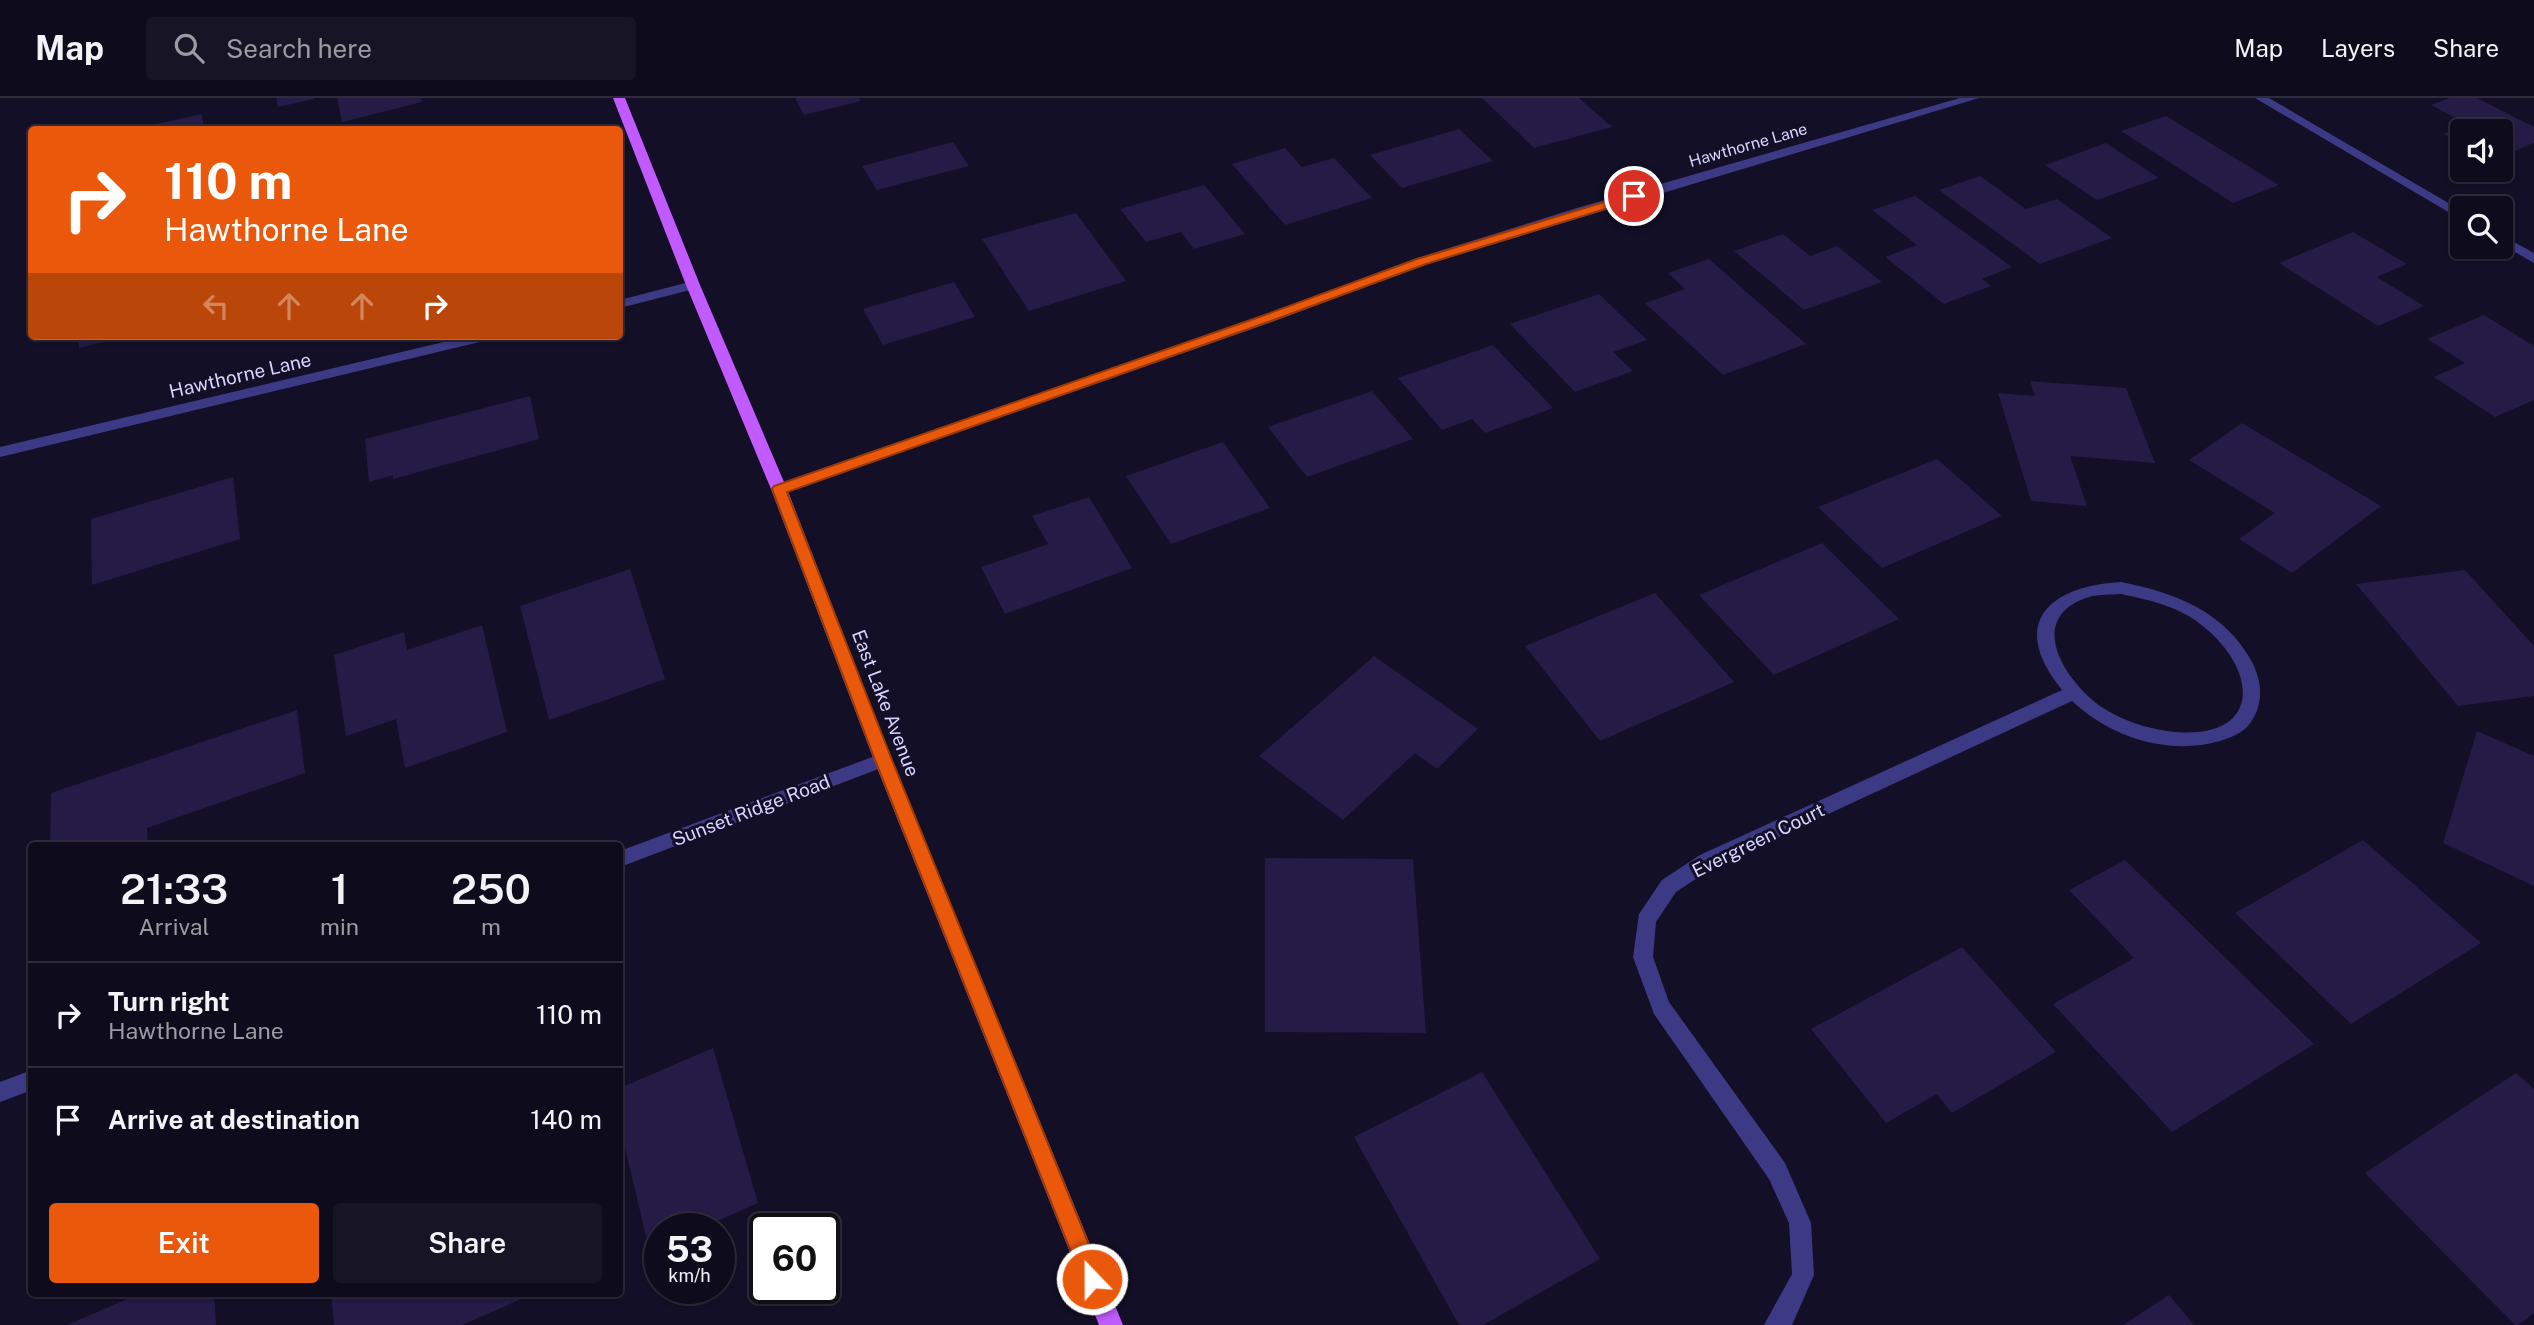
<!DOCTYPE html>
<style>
:root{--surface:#0e0b1c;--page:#171425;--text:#f1f3f6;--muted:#9b9ba3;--line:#2e2b3b;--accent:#ea580c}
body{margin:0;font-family:"Public Sans",sans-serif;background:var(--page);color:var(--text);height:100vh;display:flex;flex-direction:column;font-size:26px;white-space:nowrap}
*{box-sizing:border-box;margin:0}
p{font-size:23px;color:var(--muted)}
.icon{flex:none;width:38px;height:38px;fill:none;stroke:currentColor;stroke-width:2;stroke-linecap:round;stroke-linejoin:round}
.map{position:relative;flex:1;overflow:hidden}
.drawer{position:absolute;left:28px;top:744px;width:595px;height:455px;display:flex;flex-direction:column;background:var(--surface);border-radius:7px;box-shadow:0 2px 5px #0004,0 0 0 2px var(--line)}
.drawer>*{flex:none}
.hud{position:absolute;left:28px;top:28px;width:595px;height:214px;border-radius:7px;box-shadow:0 2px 5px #0004,0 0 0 2px var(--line);background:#ea580c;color:#fff;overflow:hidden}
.controls{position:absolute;left:2450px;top:21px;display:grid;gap:14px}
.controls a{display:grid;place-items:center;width:63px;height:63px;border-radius:7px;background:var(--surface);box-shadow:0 2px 5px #0004,0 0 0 2px var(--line);font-size:35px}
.speed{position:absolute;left:644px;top:1115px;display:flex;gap:14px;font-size:35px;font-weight:700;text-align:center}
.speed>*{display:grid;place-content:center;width:91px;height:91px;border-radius:50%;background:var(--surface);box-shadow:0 2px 5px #0004,0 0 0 2px var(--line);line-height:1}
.speed small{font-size:18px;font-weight:400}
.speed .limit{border:4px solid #111;border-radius:10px;background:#fff;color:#111}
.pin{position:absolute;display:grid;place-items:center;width:60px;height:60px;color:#fff;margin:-30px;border:4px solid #fff;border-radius:50%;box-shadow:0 2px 7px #0007}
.me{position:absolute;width:77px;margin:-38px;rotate:338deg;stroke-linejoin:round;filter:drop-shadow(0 0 5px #0008)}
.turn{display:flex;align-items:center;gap:24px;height:147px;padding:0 21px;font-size:32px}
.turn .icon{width:91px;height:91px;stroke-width:2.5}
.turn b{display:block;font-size:49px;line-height:60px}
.lanes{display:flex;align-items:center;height:66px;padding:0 21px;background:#0003;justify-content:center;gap:35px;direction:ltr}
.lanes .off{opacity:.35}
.eta{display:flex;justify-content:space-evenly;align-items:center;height:119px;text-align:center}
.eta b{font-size:42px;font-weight:600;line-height:49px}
.action{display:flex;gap:14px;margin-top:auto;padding:14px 21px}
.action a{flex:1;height:80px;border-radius:7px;background:var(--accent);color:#fff;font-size:28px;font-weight:600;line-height:80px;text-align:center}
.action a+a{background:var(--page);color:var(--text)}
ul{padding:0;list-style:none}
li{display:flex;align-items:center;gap:21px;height:105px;padding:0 21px;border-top:2px solid var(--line)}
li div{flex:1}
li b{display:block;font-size:26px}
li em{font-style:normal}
header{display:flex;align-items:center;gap:42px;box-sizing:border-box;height:98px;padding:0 35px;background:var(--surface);border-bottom:2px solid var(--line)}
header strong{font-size:33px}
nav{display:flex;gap:38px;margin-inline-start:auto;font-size:24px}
.search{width:490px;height:63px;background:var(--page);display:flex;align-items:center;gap:18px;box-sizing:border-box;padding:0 24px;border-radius:7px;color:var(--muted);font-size:26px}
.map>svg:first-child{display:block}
</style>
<header>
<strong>Map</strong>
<div class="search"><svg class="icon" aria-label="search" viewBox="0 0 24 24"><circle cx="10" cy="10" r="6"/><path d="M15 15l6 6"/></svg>Search here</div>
<nav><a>Map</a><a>Layers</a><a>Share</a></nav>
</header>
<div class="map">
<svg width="2534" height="1227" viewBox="0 0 2534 1227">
<rect width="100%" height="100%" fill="#130f26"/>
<g fill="#241b47">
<path d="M 276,0 L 314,0 L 314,1 L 278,9 Z"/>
<path d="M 337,0 L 421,0 L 422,4 L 342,24 Z"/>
<path d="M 795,0 L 859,0 L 861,3 L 804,17 Z"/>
<path d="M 1482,0 L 1579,0 L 1612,29 L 1534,50 Z"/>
<path d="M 2450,0 L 2477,0 L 2534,29 L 2534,45 L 2501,59 L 2501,33 L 2462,33 L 2462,46 L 2443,36 L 2467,26 L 2431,7 Z"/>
<path d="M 202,16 L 204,32 L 138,32 L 138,30 Z"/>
<path d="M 2166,18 L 2279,87 L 2233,105 L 2121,33 Z"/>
<path d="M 1459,31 L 1493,63 L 1402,90 L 1370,57 Z"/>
<path d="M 953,44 L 969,68 L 877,92 L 862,68 Z"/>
<path d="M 2106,45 L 2159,80 L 2097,102 L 2045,67 Z"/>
<path d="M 1285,50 L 1302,69 L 1334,60 L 1372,100 L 1285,127 L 1232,66 Z"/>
<path d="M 1980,78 L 2026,111 L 2057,101 L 2112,140 L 2040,166 L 1939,92 Z"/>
<path d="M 1204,87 L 1245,136 L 1194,151 L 1181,134 L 1146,144 L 1120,111 Z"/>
<path d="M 1915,98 L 2012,169 L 1982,181 L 1991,188 L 1944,206 L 1885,159 L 1917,147 L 1872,112 Z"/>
<path d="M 1076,115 L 1126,183 L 1029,213 L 982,141 Z"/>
<path d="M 2353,134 L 2407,166 L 2377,179 L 2424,208 L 2378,228 L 2279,165 Z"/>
<path d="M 1783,136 L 1810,158 L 1837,148 L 1882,184 L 1804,212 L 1734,153 Z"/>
<path d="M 1709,161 L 1806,246 L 1723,277 L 1645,205 L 1685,191 L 1668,175 Z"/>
<path d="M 954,184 L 975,219 L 883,247 L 863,211 Z"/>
<path d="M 1599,196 L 1647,242 L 1613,254 L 1633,273 L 1575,294 L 1510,226 Z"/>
<path d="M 2484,217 L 2534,248 L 2534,302 L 2495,319 L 2434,279 L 2465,265 L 2427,241 Z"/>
<path d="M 78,238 L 122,238 L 122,239 L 79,250 Z"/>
<path d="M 1493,247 L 1553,310 L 1485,335 L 1472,321 L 1442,332 L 1398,280 Z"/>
<path d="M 2030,283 L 2126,290 L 2155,365 L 2070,358 L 2087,408 L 2031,403 L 1998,295 L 2035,298 Z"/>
<path d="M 1372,293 L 1413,341 L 1307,379 L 1268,329 Z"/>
<path d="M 530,298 L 539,341 L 393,381 L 393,377 L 369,384 L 365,341 Z"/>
<path d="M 2242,325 L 2381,408 L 2292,475 L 2239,441 L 2275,415 L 2189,362 Z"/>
<path d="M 1223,344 L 1270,410 L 1171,446 L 1126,378 Z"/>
<path d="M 1937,361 L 2002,418 L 1882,470 L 1818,409 Z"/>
<path d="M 233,379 L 240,441 L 92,487 L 91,421 Z"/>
<path d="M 1089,399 L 1132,470 L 1005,516 L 981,469 L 1048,446 L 1032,418 Z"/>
<path d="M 1822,445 L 1899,521 L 1774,577 L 1699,497 Z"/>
<path d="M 630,471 L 665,581 L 549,622 L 520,508 Z"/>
<path d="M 2465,472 L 2534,548 L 2534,598 L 2458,608 L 2356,486 Z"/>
<path d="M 1655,495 L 1734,584 L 1600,643 L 1525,548 Z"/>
<path d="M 482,527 L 507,634 L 405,670 L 396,621 L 346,638 L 334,557 L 404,534 L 407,552 Z"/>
<path d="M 1374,558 L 1478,631 L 1437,671 L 1415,655 L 1343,722 L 1259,658 Z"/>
<path d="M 297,612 L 305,675 L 147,730 L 148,747 L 50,747 L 51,695 Z"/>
<path d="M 2477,633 L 2534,658 L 2534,788 L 2443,745 Z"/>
<path d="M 2363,742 L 2481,845 L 2351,926 L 2235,815 Z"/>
<path d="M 1265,760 L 1413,761 L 1426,935 L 1265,934 Z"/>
<path d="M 2125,762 L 2314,946 L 2172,1034 L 2053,906 L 2134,860 L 2069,792 Z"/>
<path d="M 1962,849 L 2056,954 L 1952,1015 L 1937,996 L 1886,1025 L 1811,931 Z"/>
<path d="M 713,950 L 758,1105 L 702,1130 L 660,1130 L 660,1150 L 650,1155 L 620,1029 L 620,990 Z"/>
<path d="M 1482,974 L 1600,1161 L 1483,1227 L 1459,1227 L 1354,1039 Z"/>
<path d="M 2516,975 L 2534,991 L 2534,1215 L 2518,1227 L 2515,1227 L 2365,1075 Z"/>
<path d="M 141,1195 L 214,1195 L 216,1227 L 67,1227 Z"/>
<path d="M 331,1195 L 518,1195 L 519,1202 L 462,1227 L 334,1227 Z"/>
<path d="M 2169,1197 L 2194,1227 L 2123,1227 Z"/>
</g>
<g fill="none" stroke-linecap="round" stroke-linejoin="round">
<g fill="#3d3a85" fill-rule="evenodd">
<path d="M 1960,0 L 1979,0 L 1427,166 L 1272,224 L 784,395 L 774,395 L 771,391 L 774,387 L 1262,218 L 1417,160 L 1577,110 Z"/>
<path d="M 2255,0 L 2269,0 L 2462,113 L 2462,122 Z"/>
<path d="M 2501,137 L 2534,155 L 2534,165 L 2501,146 Z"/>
<path d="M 693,183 L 700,187 L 698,190 L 620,210 L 620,202 Z"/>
<path d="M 469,238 L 495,238 L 488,242 L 0,359 L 0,349 Z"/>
<path d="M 2121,484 C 2176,495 2224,513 2252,564 C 2262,584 2264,605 2251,624 C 2244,635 2231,639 2220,643 C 2167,658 2111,639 2072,603 L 1714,769 L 1676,794 L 1656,824 L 1653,859 L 1669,904 L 1785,1065 L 1811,1125 L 1814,1177 L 1792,1227 L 1764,1227 L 1792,1176 L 1789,1125 L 1769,1081 L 1654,916 L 1633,859 L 1639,816 L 1662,782 L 1700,757 L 2062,592 C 2008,526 2048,488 2121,484 ZM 2121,496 C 2150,502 2181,509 2204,529 C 2259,574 2261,641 2175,634 C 2148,631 2122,623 2100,608 C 2063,581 2025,519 2089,499 C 2099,496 2111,497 2121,496 Z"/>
</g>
<g fill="#3d3a85" fill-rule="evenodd">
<path d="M 883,655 L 889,657 L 892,662 L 889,667 L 620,769 L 620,753 Z"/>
<path d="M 32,972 L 32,992 L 0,1004 L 0,984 Z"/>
</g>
<path fill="#c25bff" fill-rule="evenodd" d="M 613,0 L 625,0 L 700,187 L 787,391 L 892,662 L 1123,1227 L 1099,1227 L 874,662 L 771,391 L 686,187 Z"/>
</g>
<path fill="#ea580c" stroke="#983908" stroke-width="2" d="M 1634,95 L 1640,98 L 1638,101 L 1426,166 L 1271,223 L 787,394 L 892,662 L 1103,1181 L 1100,1189 L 1092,1192 L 1085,1189 L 875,662 L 772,391 L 774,388 L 1262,218 L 1417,161 Z"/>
<g text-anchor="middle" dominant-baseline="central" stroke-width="6" stroke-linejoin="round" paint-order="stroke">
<g font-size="16" fill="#d9d4ff" stroke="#130f26">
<text transform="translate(1748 47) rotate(-16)">Hawthorne Lane</text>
</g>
<g font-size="19" fill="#d9d4ff" stroke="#130f26">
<text transform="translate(240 277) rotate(-13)">Hawthorne Lane</text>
<text transform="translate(886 605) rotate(69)">East Lake Avenue</text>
<text transform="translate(751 712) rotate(-21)">Sunset Ridge Road</text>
<text transform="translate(1758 742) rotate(-26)">Evergreen Court</text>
</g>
</g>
</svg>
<div class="controls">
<a><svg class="icon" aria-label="sound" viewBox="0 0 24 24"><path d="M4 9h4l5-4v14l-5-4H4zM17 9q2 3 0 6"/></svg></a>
<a><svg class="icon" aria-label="search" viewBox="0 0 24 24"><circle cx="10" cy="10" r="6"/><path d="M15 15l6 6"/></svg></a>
</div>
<div class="speed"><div>53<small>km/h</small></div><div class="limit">60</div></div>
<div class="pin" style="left:1634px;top:98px;background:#d93025"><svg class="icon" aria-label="arrive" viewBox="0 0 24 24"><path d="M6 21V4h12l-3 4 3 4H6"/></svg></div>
<svg class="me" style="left:1092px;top:1181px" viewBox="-20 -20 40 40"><circle r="17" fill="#ea580c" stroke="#fff" stroke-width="3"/><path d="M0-11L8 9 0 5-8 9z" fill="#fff"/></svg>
<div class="hud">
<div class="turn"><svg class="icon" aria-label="right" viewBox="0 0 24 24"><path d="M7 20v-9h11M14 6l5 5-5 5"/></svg><div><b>110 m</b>Hawthorne Lane</div></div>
<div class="lanes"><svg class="icon off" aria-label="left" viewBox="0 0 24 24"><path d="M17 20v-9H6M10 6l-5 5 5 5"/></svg><svg class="icon off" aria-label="ahead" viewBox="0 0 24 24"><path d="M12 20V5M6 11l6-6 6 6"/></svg><svg class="icon off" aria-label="ahead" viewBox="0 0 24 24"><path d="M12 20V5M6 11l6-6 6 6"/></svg><svg class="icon" aria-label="right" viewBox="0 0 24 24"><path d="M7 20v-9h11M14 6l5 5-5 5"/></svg></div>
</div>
<section class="drawer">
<div class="eta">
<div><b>21:33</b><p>Arrival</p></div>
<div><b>1</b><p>min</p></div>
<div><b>250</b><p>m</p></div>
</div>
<ul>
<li><svg class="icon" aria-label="right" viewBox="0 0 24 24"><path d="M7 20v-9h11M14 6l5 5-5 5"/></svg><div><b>Turn right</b><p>Hawthorne Lane</p></div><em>110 m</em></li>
<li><svg class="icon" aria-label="arrive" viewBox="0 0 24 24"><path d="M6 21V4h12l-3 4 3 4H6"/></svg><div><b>Arrive at destination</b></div><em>140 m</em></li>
</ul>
<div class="action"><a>Exit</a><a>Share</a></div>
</section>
</div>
